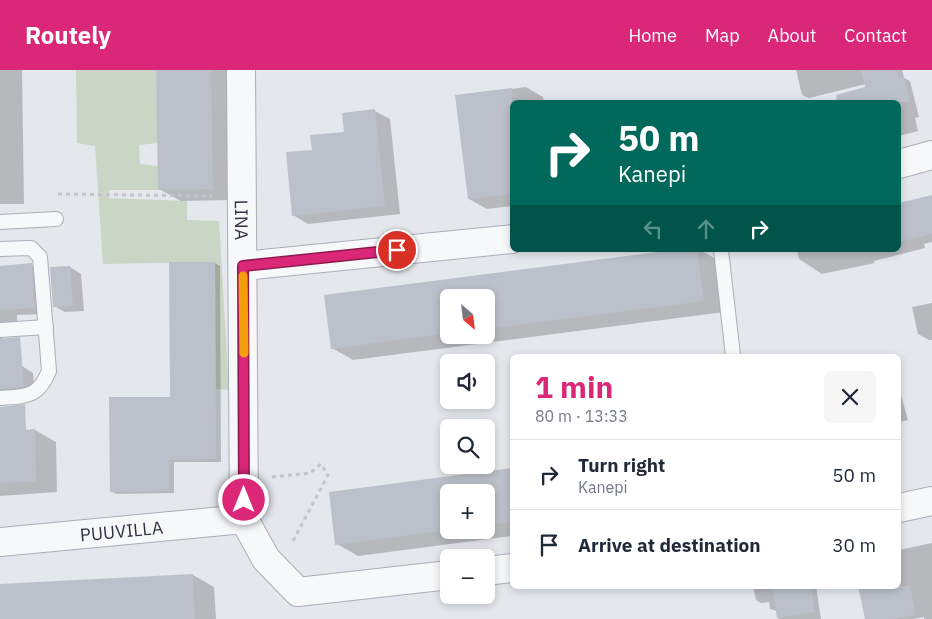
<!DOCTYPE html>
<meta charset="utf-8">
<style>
:root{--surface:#fff;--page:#f6f6f7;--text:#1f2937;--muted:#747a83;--line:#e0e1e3;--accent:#db2777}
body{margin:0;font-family:"IBM Plex Sans",sans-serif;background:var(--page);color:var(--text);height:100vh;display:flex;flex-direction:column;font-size:19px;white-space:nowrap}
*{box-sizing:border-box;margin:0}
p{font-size:16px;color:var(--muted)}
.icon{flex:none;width:28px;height:28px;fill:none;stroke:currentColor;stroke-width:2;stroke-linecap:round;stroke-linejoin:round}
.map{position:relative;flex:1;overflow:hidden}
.drawer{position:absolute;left:510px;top:284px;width:391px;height:235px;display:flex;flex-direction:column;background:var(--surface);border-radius:8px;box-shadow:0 2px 8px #0003}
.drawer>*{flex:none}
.guide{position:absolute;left:510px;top:30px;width:391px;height:152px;border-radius:8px;box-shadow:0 2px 8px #0003;background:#00695c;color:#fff;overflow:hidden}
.needle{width:32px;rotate:152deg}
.buttons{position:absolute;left:440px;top:219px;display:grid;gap:10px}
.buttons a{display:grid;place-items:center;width:55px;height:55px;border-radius:8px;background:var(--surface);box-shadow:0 2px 8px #0003;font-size:25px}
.pin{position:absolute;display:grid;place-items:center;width:42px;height:42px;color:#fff;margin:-21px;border:2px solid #fff;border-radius:50%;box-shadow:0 1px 5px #0007}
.me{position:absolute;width:55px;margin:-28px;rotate:0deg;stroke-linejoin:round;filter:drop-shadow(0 0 4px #0008)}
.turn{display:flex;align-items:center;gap:18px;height:105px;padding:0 25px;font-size:22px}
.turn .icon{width:65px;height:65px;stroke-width:2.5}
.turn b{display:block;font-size:35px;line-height:42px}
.lanes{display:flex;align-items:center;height:48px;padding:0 25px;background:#0003;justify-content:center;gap:25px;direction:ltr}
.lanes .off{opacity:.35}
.round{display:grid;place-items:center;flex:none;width:52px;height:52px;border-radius:8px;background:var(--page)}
.headline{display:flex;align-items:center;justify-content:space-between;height:85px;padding:0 25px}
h1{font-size:30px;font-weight:800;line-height:38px;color:var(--accent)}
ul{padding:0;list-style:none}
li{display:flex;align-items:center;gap:15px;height:70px;padding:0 25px;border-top:1px solid var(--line)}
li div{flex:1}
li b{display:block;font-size:19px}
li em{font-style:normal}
header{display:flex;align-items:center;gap:30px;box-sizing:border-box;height:70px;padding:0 25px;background:var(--accent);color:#fff}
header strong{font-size:24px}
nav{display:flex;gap:28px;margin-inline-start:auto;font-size:18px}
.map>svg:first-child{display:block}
</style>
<header>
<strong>Routely</strong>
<nav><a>Home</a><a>Map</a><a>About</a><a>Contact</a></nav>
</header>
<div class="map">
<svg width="932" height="549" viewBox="0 0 932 549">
<rect width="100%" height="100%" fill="#e4e7ec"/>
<path fill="#c9d6c5" d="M 76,0 L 156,0 L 158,73 L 139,75 L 140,94 L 158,96 L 158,120 L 109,120 L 109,128 L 187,131 L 187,150 L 219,151 L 229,320 L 216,319 L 215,192 L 103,194 L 95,76 L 77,73 Z"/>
<g fill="#0003" fill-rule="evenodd">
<path d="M 0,0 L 22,0 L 24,134 L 0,134 Z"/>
<path d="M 158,0 L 232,0 L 234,130 L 181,131 L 159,119 Z"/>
<path d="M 796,0 L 902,0 L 904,8 L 910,11 L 919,47 L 915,48 L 918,61 L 899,66 L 899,32 L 870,32 L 866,14 L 809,28 L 802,25 Z"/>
<path d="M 526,17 L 543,27 L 544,32 L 512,32 L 512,136 L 487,139 L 469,129 L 457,26 Z"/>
<path d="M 375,41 L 390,49 L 400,144 L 308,154 L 293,145 L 313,81 L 346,63 Z"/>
<path d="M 932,126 L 932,172 L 924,174 L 925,178 L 874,191 L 875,193 L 822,204 L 799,189 L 797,180 L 899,180 L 899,134 Z"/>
<path d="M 683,180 L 700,180 L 718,190 L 724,242 L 353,290 L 332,278 L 325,226 ZM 449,228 L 486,228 L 486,265 L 449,265 Z"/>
<path d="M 215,193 L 220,196 L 221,392 L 174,392 L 174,423 L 117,424 L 111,421 L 171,328 Z"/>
<path d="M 31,195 L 42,201 L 46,244 L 17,245 L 17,257 L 7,258 L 2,267 L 22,296 L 33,303 L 34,322 L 0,328 L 0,197 Z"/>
<path d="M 70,197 L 81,204 L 84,241 L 65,242 L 54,236 L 51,198 Z"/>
<path d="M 932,233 L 932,270 L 929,270 L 918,264 L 912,237 Z"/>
<path d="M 899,318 L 908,350 L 899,352 L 900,349 L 899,343 Z"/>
<path d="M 35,360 L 56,372 L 57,422 L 0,426 L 0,366 Z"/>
<path d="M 512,399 L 512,466 L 358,486 L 337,474 L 330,423 ZM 449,422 L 486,422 L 486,460 L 449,460 Z"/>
<path d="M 932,473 L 932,549 L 924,549 L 924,547 L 913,549 L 867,549 L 899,516 L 899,480 Z"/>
<path d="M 193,505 L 214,517 L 216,549 L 0,549 L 0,515 Z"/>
<path d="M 753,516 L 816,516 L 821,549 L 780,549 L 778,548 L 777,541 L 770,539 L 769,532 L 761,533 L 756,530 Z"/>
</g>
<g fill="#bbc0ca">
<path d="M 156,0 L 211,0 L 213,119 L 158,120 Z"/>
<path d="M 861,0 L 897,0 L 899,7 L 904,6 L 910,32 L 837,32 L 836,25 L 865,17 Z"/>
<path d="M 512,18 L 512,124 L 468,129 L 455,25 Z"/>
<path d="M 375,39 L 385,136 L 292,146 L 286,82 L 312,80 L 310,65 L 344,62 L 342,43 Z"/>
<path d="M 932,125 L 932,164 L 899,172 L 899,133 Z"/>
<path d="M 673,180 L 697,180 L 704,231 L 486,259 L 486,228 L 449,228 L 449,263 L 331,279 L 324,225 Z"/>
<path d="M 169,192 L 215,192 L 216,389 L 169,390 L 169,421 L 110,422 L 109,327 L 170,327 Z"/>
<path d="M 32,193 L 35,238 L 0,240 L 0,196 Z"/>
<path d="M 70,196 L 73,236 L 53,237 L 50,197 Z"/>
<path d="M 20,267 L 24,317 L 0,319 L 0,269 Z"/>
<path d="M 25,334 L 26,360 L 35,359 L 36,411 L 0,413 L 0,337 Z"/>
<path d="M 512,398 L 512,452 L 486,455 L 486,422 L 449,422 L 449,460 L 335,475 L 329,422 Z"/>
<path d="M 193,504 L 195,549 L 0,549 L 0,514 Z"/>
<path d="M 772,516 L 811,516 L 815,542 L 777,548 Z"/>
<path d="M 858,516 L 910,516 L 916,545 L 895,549 L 865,549 Z"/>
</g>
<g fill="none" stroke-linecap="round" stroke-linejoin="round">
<g stroke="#a9aeb7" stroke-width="16">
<g id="lane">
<path d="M 0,152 L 56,149"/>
<path d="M 0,179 L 31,178 L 40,187 L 49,301 C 38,328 26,326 0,328"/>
<path d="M 721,180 L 733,286"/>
<path d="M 0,260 L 46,257"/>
</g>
</g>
<g stroke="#a9aeb7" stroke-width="30">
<g id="street">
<path id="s1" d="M 241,0 L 244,449 L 266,489 L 298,522 L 449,505"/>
<path d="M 899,94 L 932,85"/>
<path d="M 243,196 L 512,169"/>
<path d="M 899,438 L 932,431"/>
<path id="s2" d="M 0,472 L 244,449"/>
<path d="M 486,501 L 512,498"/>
</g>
</g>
<g stroke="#c2c5cb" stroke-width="3" stroke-dasharray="4 4" stroke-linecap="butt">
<path d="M 58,124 L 212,126"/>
<path d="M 272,407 L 310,403 L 321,394 L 328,405 L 292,473"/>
</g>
<use href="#lane" stroke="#f7f8fa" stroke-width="14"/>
<use href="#street" stroke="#f7f8fa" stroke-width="28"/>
</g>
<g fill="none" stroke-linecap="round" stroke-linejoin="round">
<g stroke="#8e194d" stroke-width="12">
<path id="route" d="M 244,430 L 243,196 L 397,180"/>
</g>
<use href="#route" stroke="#db2777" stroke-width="9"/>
<path stroke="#f59e0b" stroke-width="9" d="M 243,206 L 244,283"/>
</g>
<g text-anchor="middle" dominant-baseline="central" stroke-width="4" stroke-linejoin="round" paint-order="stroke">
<g font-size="18" fill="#2b3445" stroke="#f4f6f9">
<text stroke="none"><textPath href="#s1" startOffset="150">LINA</textPath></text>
<text stroke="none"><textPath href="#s2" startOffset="122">PUUVILLA</textPath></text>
</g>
</g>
</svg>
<div class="buttons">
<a><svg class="needle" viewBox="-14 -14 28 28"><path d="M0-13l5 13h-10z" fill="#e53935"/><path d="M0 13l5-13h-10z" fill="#747a83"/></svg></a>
<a><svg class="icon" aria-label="sound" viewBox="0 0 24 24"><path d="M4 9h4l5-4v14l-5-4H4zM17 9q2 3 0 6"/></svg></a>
<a><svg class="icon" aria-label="search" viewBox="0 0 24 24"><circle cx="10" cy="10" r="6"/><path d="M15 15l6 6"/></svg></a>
<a>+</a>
<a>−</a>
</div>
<div class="pin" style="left:397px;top:180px;background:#d93025"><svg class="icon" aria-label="arrive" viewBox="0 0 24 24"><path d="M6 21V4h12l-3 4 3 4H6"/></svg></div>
<svg class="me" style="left:244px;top:430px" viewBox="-20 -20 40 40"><circle r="17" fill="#db2777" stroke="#fff" stroke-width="3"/><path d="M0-11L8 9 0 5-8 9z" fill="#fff"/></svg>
<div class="guide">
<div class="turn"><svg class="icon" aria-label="right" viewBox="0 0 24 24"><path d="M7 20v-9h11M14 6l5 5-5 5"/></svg><div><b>50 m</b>Kanepi</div></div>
<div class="lanes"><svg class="icon off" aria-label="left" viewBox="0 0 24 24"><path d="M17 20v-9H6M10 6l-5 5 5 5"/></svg><svg class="icon off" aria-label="ahead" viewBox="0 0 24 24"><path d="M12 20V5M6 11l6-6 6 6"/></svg><svg class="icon" aria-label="right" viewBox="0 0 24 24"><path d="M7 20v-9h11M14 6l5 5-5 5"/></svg></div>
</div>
<section class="drawer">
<div class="headline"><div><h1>1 min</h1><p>80 m · 13:33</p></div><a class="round"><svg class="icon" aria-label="close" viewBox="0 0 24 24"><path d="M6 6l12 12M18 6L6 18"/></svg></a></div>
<ul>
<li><svg class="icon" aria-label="right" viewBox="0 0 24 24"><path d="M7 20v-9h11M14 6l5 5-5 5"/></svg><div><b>Turn right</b><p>Kanepi</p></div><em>50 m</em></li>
<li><svg class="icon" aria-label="arrive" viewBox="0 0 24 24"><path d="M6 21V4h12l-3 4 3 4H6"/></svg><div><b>Arrive at destination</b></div><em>30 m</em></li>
</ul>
</section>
</div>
